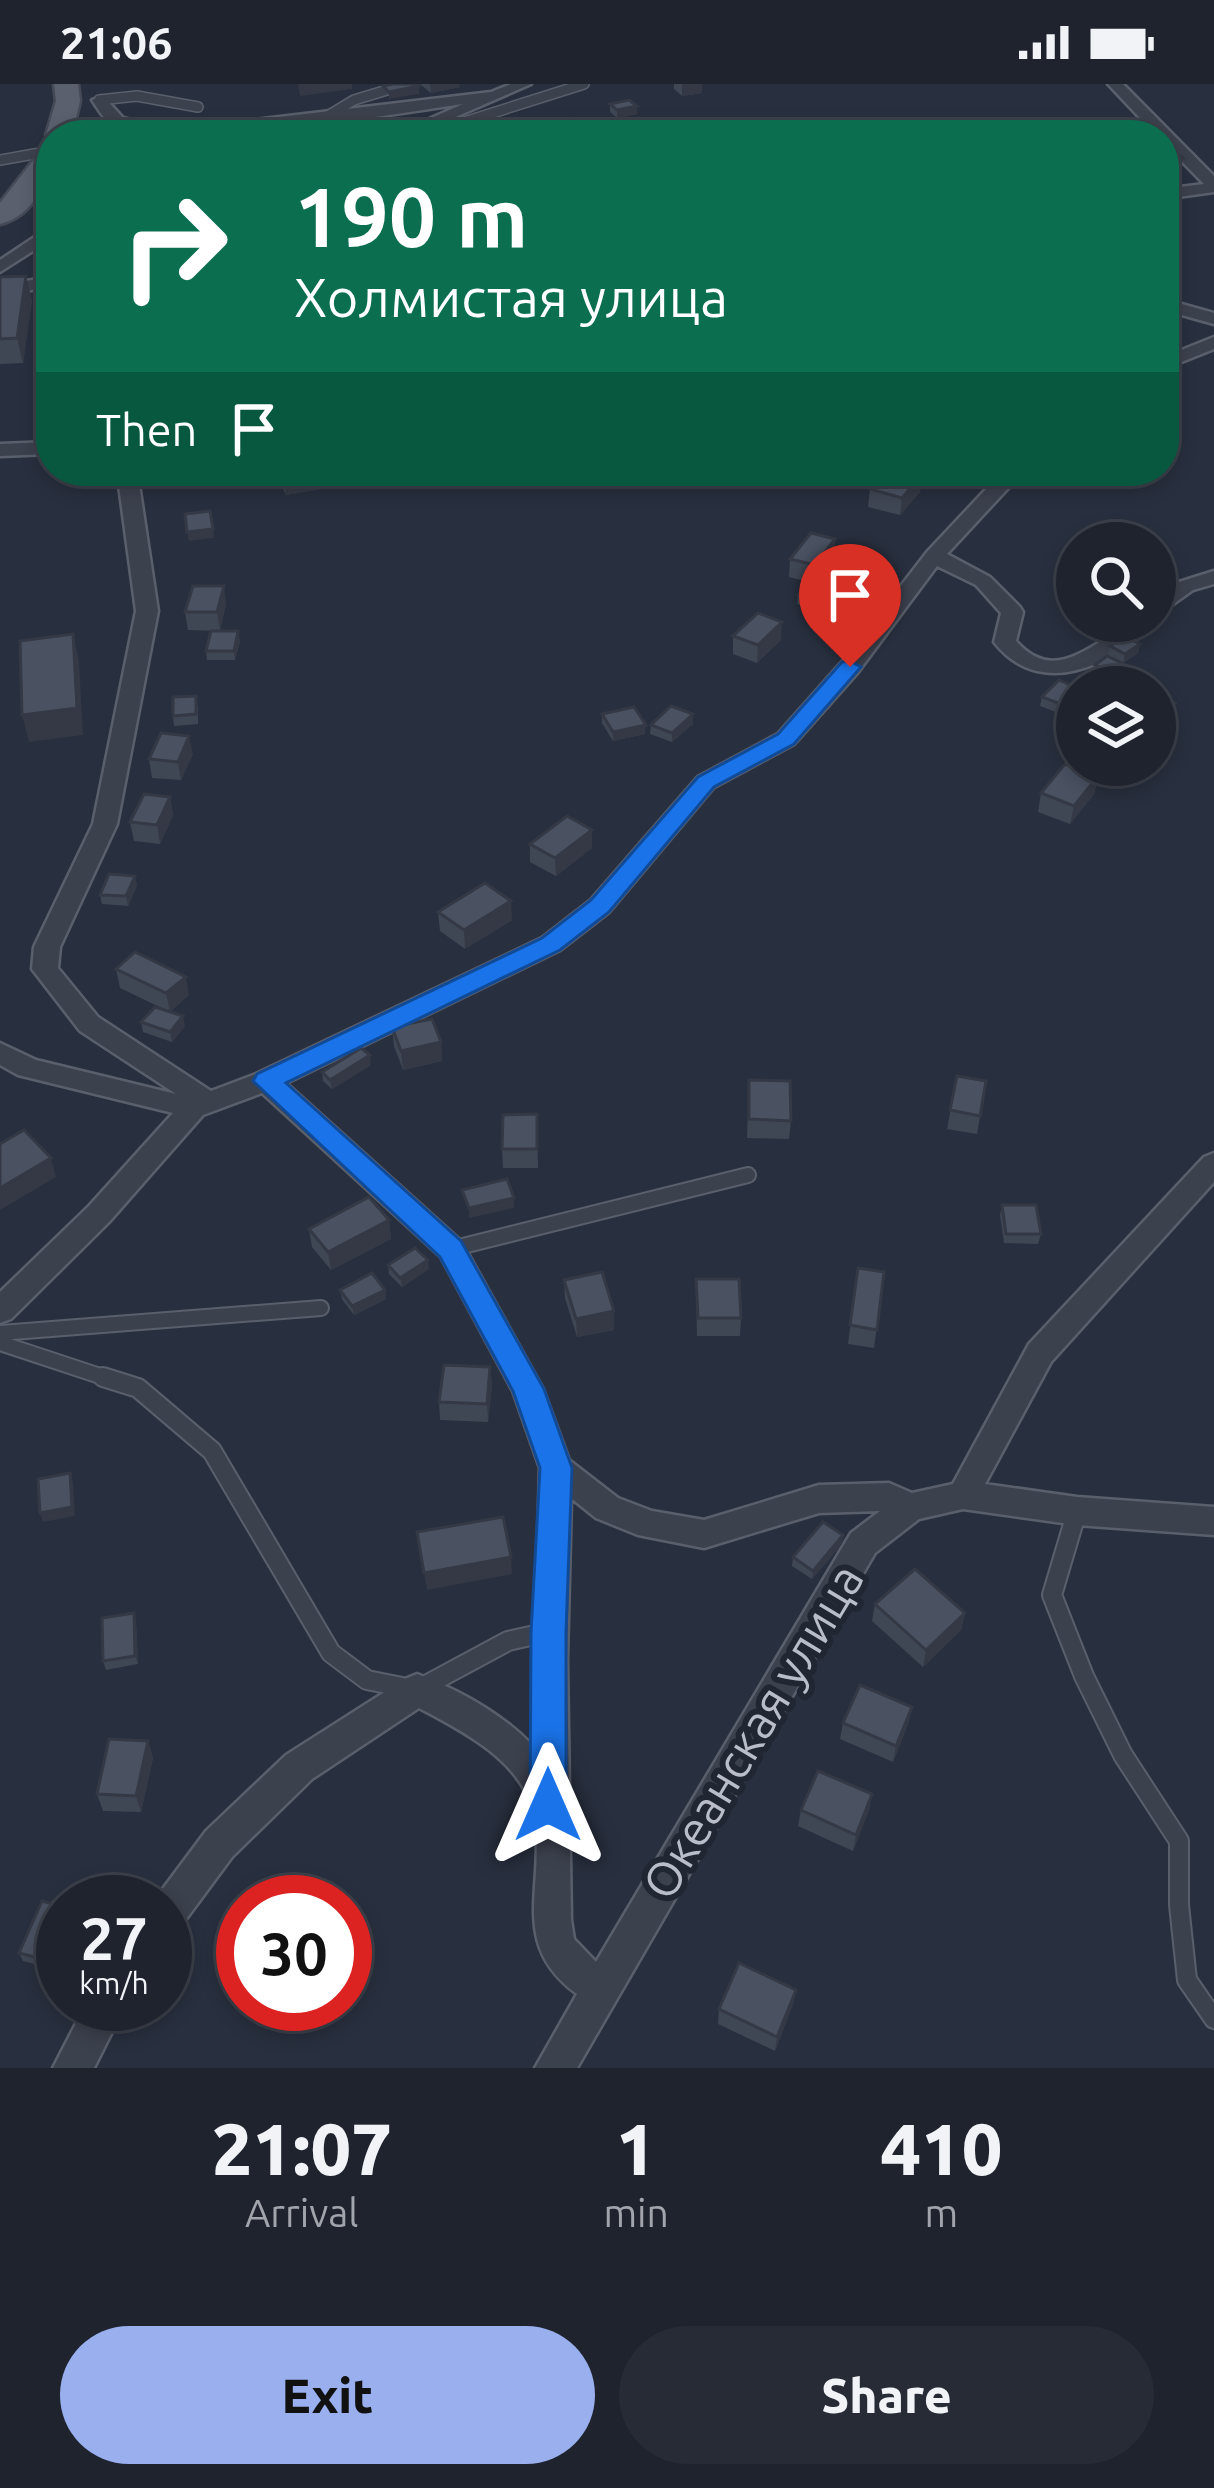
<!DOCTYPE html>
<meta charset="utf-8">
<style>
:root{--surface:#1e232e;--page:#262b36;--text:#f1f3f6;--muted:#a1a4aa;--line:#3c404a;--accent:#99afee}
body{margin:0;font-family:Ubuntu,sans-serif;background:var(--page);color:var(--text);height:100vh;display:flex;flex-direction:column;font-size:45px;white-space:nowrap}
*{box-sizing:border-box;margin:0}
p{font-size:39px;color:var(--muted)}
.icon{flex:none;width:66px;height:66px;fill:none;stroke:currentColor;stroke-width:2;stroke-linecap:round;stroke-linejoin:round}
.map{position:relative;height:1984px;overflow:hidden}
.drawer{display:flex;flex-direction:column;background:var(--surface);flex:1}
.drawer>*{flex:none}
.hud{position:absolute;left:36px;top:36px;width:1143px;height:366px;border-radius:48px;box-shadow:0 6px 18px #0003,0 0 0 3px var(--line);background:#0b6e4f;color:#fff;overflow:hidden}
.tools{position:absolute;left:1056px;top:438px;display:grid;gap:24px}
.tools a{display:grid;place-items:center;width:120px;height:120px;border-radius:50%;background:var(--surface);box-shadow:0 6px 18px #0003,0 0 0 3px var(--line);font-size:60px}
.speed{position:absolute;left:36px;top:1791px;display:flex;gap:24px;font-size:60px;font-weight:700;text-align:center}
.speed>*{display:grid;place-content:center;width:156px;height:156px;border-radius:50%;background:var(--surface);box-shadow:0 6px 18px #0003,0 0 0 3px var(--line);line-height:1}
.speed small{font-size:30px;font-weight:400}
.speed .limit{border:18px solid #d22;background:#fff;color:#111}
.pin{position:absolute;display:grid;place-items:center;width:102px;height:102px;color:#fff;margin:-123px -51px;border-radius:50% 50% 50% 0;rotate:-45deg;box-shadow:0 0 12px #0007}
.pin .icon{rotate:45deg}
.me{position:absolute;width:132px;margin:-66px;rotate:0deg;stroke-linejoin:round;filter:drop-shadow(0 0 9px #0008)}
.turn{display:flex;align-items:center;gap:42px;height:252px;padding:0 60px;font-size:54px}
.turn .icon{width:156px;height:156px;stroke-width:2.5}
.turn b{display:block;font-size:84px;line-height:102px}
.then{display:flex;align-items:center;height:114px;padding:0 60px;background:#0003;gap:24px;font-size:45px}
.eta{display:flex;justify-content:space-evenly;align-items:center;height:204px;text-align:center}
.eta b{font-size:72px;font-weight:800;line-height:84px}
.cta{display:flex;gap:24px;margin-top:auto;padding:24px 60px}
.cta a{flex:1;height:138px;border-radius:72px;background:var(--accent);color:#111;font-size:48px;font-weight:800;line-height:138px;text-align:center}
.cta a+a{background:var(--page);color:var(--text)}
.status{display:flex;justify-content:space-between;align-items:center;height:84px;padding:0 60px;background:var(--surface);direction:ltr}
.status svg{height:33px;fill:currentColor}
.map>svg:first-child{display:block}
</style>
<div class="status"><b>21:06</b><svg viewBox="0 0 49 12"><path d="M0 12V9h3v3zM5 12V6h3v6zM10 12V3h3v9zM15 12V0h3v12zM26 1h20v11H26zM47 4h2v5h-2z"/></svg></div>
<div class="map">
<svg width="1214" height="1984" viewBox="0 0 1214 1984">
<rect width="100%" height="100%" fill="#282f3e"/>
<g fill="none" stroke-linecap="round" stroke-linejoin="round">
<g stroke="#5a5f6c" stroke-width="12">
<g id="service-far3">
<path d="M 99,16 L 137,12 L 198,23"/>
<path d="M 360,51 L 326,33 L 354,16 L 407,0"/>
<path d="M 423,51 L 584,0"/>
<path d="M 0,76 L 51,67"/>
</g>
</g>
<g stroke="#5a5f6c" stroke-width="14">
<path id="service-far2" d="M 128,397 L 242,393 L 270,387"/>
</g>
<g stroke="#5a5f6c" stroke-width="18">
<g id="service-far1">
<path d="M 451,1165 L 748,1091"/>
<path d="M 0,1249 L 321,1224"/>
<path d="M 0,1259 L 112,1296"/>
</g>
</g>
<g stroke="#5a5f6c" stroke-width="22">
<g id="service">
<path d="M 103,1293 L 138,1304 L 212,1367 L 331,1569 L 367,1596 L 417,1606 L 508,1557 L 548,1548"/>
<path d="M 1077,1427 L 1052,1511 L 1084,1592 L 1123,1671 L 1179,1757 L 1179,1821 L 1187,1896 L 1214,1935"/>
</g>
</g>
<g stroke="#5a5f6c" stroke-width="5">
<g id="minor">
<path d="M 511,0 L 531,0 L 414,51 L 393,51 L 463,20 C 399,29 157,71 109,38 C 102,33 97,23 92,16 L 104,13 L 123,34 L 144,39 L 237,38 L 491,8 Z"/>
<path d="M 1108,0 L 1123,0 L 1214,92 L 1214,108 L 1164,115 L 1164,105 L 1204,100 L 1164,59 L 1164,51 L 1156,51 Z"/>
<path d="M 36,152 L 50,156 L 0,188 L 0,176 Z"/>
<path d="M 51,193 L 51,203 L 0,211 L 0,201 Z"/>
<path d="M 1164,215 L 1214,229 L 1214,240 L 1164,226 Z"/>
<path d="M 1214,253 L 1214,265 L 1164,285 L 1164,273 Z"/>
<path d="M 51,358 L 51,370 L 0,372 L 0,360 Z"/>
<path d="M 117,387 L 137,387 L 158,527 L 117,740 L 60,863 L 58,884 L 98,933 L 211,1007 L 256,990 L 542,854 L 591,816 L 698,693 L 778,650 L 842,578 L 927,468 L 1003,387 L 1024,387 L 947,470 L 990,493 L 1020,523 L 1023,528 L 1016,557 C 1064,611 1103,537 1154,537 C 1112,583 1039,616 994,558 L 1001,529 L 976,501 L 937,482 L 858,588 L 794,660 L 714,703 L 609,828 L 560,866 L 286,999 L 461,1157 L 543,1305 L 569,1376 L 618,1414 L 652,1427 L 704,1436 L 819,1401 L 889,1399 L 912,1409 L 953,1400 L 1029,1260 L 1204,1073 L 1214,1069 L 1214,1098 L 1051,1278 L 985,1400 L 1077,1413 L 1214,1423 L 1214,1451 L 1077,1441 L 963,1425 L 919,1435 L 875,1469 L 577,1984 L 535,1984 L 577,1910 C 505,1858 549,1797 533,1728 C 522,1677 461,1646 419,1624 L 312,1695 L 232,1773 L 178,1846 L 165,1852 L 165,1818 L 153,1818 L 206,1747 L 286,1671 L 405,1595 L 417,1590 C 459,1606 501,1629 532,1661 L 540,1384 L 513,1307 L 441,1173 L 262,1009 L 203,1031 L 109,1138 L 11,1235 L 0,1239 L 0,1208 L 89,1122 L 173,1029 L 18,991 L 0,981 L 0,959 L 36,976 L 176,1010 L 80,947 L 32,885 L 34,863 L 93,740 L 136,527 ZM 571,1414 L 596,1434 L 638,1451 L 704,1464 L 819,1429 L 880,1427 L 851,1449 L 596,1878 L 574,1855 L 571,1836 L 567,1576 Z"/>
<path d="M 1214,487 L 1214,500 L 1193,506 L 1155,533 L 1155,516 L 1179,498 Z"/>
<path d="M 86,1920 L 126,1920 L 94,1984 L 53,1984 Z"/>
</g>
</g>
<g stroke="#464a57" stroke-width="5">
<g id="primary">
<path d="M 54,0 L 78,0 L 80,17 L 72,51 L 51,51 L 51,57 L 46,51 L 56,17 Z"/>
<path d="M 51,63 C 51,94 34,132 0,140 L 0,119 L 42,65 Z"/>
</g>
</g>
<use href="#service-far3" stroke="#3c414e" stroke-width="9"/>
<use href="#service-far2" stroke="#3c414e" stroke-width="10"/>
<use href="#service-far1" stroke="#3c414e" stroke-width="14"/>
<use href="#service" stroke="#3c414e" stroke-width="18"/>
<use href="#minor" fill="#3c414e" fill-rule="evenodd"/>
<use href="#primary" fill="#5a606e" fill-rule="evenodd"/>
</g>
<g fill="#404754">
<path d="M 420,0 L 460,0 L 460,3 L 431,9 Z"/>
<path d="M 674,0 L 702,0 L 702,9 L 682,12 L 674,5 Z"/>
<path d="M 610,20 L 637,30 L 617,34 L 610,28 Z"/>
<path d="M 548,37 L 579,43 L 597,51 L 553,51 L 548,45 Z"/>
<path d="M 0,193 L 32,216 L 23,279 L 0,280 Z"/>
<path d="M 278,387 L 365,387 L 366,397 L 286,411 L 279,395 Z"/>
<path d="M 922,391 L 920,408 L 900,431 L 868,423 L 870,405 Z"/>
<path d="M 835,455 L 833,473 L 815,496 L 833,501 L 832,510 L 819,526 L 797,520 L 798,511 L 808,498 L 789,493 L 790,475 Z"/>
<path d="M 226,520 L 220,547 L 188,546 L 185,528 Z"/>
<path d="M 733,552 L 781,556 L 757,579 L 733,570 Z"/>
<path d="M 240,557 L 235,576 L 207,576 L 206,567 Z"/>
<path d="M 1140,560 L 1138,569 L 1123,579 L 1108,571 L 1110,562 Z"/>
<path d="M 1095,581 L 1124,590 L 1112,599 L 1093,590 Z"/>
<path d="M 1077,604 L 1061,630 L 1040,622 L 1042,613 Z"/>
<path d="M 198,621 L 198,640 L 174,642 L 173,632 Z"/>
<path d="M 602,630 L 645,650 L 613,657 L 602,639 Z"/>
<path d="M 693,640 L 672,658 L 650,650 L 651,641 Z"/>
<path d="M 193,670 L 181,696 L 152,694 L 149,675 Z"/>
<path d="M 1098,692 L 1094,710 L 1070,740 L 1038,728 L 1041,709 Z"/>
<path d="M 170,713 L 173,731 L 160,760 L 134,757 L 130,738 Z"/>
<path d="M 592,746 L 592,764 L 556,792 L 530,778 L 530,760 Z"/>
<path d="M 137,801 L 128,822 L 102,820 L 100,811 Z"/>
<path d="M 438,828 L 512,836 L 465,865 L 440,847 Z"/>
<path d="M 116,885 L 189,911 L 170,928 L 185,942 L 172,958 L 143,948 L 141,938 L 168,927 L 120,904 Z"/>
<path d="M 392,943 L 441,958 L 442,977 L 403,986 L 394,962 Z"/>
<path d="M 371,981 L 332,1005 L 323,997 L 322,988 Z"/>
<path d="M 957,992 L 986,997 L 977,1050 L 947,1045 Z"/>
<path d="M 749,996 L 791,1037 L 789,1055 L 747,1054 Z"/>
<path d="M 537,1030 L 538,1084 L 503,1084 L 502,1065 Z"/>
<path d="M 1002,1121 L 1041,1150 L 1038,1160 L 1004,1159 L 1000,1131 Z"/>
<path d="M 389,1136 L 391,1155 L 331,1186 L 312,1163 L 309,1145 Z"/>
<path d="M 388,1181 L 429,1185 L 402,1203 L 389,1190 Z"/>
<path d="M 858,1184 L 884,1188 L 874,1264 L 848,1260 Z"/>
<path d="M 696,1195 L 741,1234 L 740,1252 L 697,1252 Z"/>
<path d="M 564,1196 L 614,1246 L 577,1253 L 565,1214 Z"/>
<path d="M 340,1206 L 385,1206 L 386,1215 L 354,1231 L 342,1215 Z"/>
<path d="M 490,1283 L 492,1301 L 488,1338 L 440,1336 L 439,1318 Z"/>
<path d="M 842,1460 L 812,1495 L 792,1482 L 793,1473 Z"/>
<path d="M 875,1520 L 965,1529 L 961,1546 L 923,1583 L 872,1537 Z"/>
<path d="M 136,1538 L 138,1580 L 106,1586 L 103,1577 Z"/>
<path d="M 912,1623 L 908,1640 L 893,1678 L 840,1655 L 843,1639 Z"/>
<path d="M 148,1657 L 153,1674 L 141,1728 L 103,1727 L 97,1710 Z"/>
<path d="M 872,1710 L 869,1726 L 853,1767 L 798,1742 L 801,1726 Z"/>
<path d="M 63,1823 L 63,1862 L 53,1885 L 23,1877 L 19,1869 Z"/>
<path d="M 796,1906 L 793,1920 L 775,1967 L 718,1940 L 719,1925 Z"/>
</g>
<g fill="#343945">
<path d="M 298,0 L 352,0 L 352,5 L 300,12 Z"/>
<path d="M 430,0 L 460,0 L 460,3 L 431,9 Z"/>
<path d="M 682,0 L 702,0 L 702,9 L 682,12 Z"/>
<path d="M 419,2 L 419,10 L 389,15 L 389,8 Z"/>
<path d="M 637,22 L 637,30 L 617,34 L 617,26 Z"/>
<path d="M 579,42 L 564,45 L 564,51 L 555,51 L 555,46 Z"/>
<path d="M 1183,74 L 1180,90 L 1164,92 L 1164,76 Z"/>
<path d="M 1173,117 L 1172,125 L 1164,127 L 1164,119 Z"/>
<path d="M 26,192 L 32,216 L 23,279 L 17,254 Z"/>
<path d="M 322,387 L 365,387 L 366,397 L 286,411 L 284,394 Z"/>
<path d="M 922,391 L 920,408 L 900,431 L 902,414 Z"/>
<path d="M 213,445 L 214,454 L 189,457 L 187,448 Z"/>
<path d="M 835,455 L 833,473 L 813,499 L 815,481 Z"/>
<path d="M 833,501 L 832,510 L 819,526 L 820,517 Z"/>
<path d="M 224,502 L 226,520 L 220,547 L 217,528 Z"/>
<path d="M 782,538 L 781,556 L 757,579 L 758,561 Z"/>
<path d="M 238,547 L 240,557 L 235,576 L 234,567 Z"/>
<path d="M 73,550 L 79,577 L 83,651 L 29,658 L 22,631 Z"/>
<path d="M 1140,560 L 1138,569 L 1123,579 L 1125,570 Z"/>
<path d="M 1126,581 L 1124,590 L 1112,599 L 1114,590 Z"/>
<path d="M 1077,606 L 1077,614 L 1061,630 L 1063,621 Z"/>
<path d="M 1175,619 L 1171,637 L 1155,649 L 1155,634 Z"/>
<path d="M 693,630 L 693,640 L 672,658 L 672,649 Z"/>
<path d="M 646,641 L 645,650 L 613,657 L 613,648 Z"/>
<path d="M 189,652 L 193,670 L 181,696 L 178,678 Z"/>
<path d="M 1098,692 L 1094,710 L 1070,740 L 1074,722 Z"/>
<path d="M 170,713 L 173,731 L 160,760 L 157,741 Z"/>
<path d="M 592,746 L 592,764 L 556,792 L 555,774 Z"/>
<path d="M 135,792 L 137,801 L 128,822 L 126,812 Z"/>
<path d="M 511,817 L 512,836 L 465,865 L 464,846 Z"/>
<path d="M 186,893 L 189,911 L 170,928 L 166,909 Z"/>
<path d="M 183,932 L 185,942 L 172,958 L 170,948 Z"/>
<path d="M 441,958 L 442,977 L 403,986 L 401,967 Z"/>
<path d="M 370,971 L 371,981 L 332,1005 L 330,996 Z"/>
<path d="M 51,1074 L 56,1093 L 0,1126 L 0,1104 Z"/>
<path d="M 514,1114 L 514,1124 L 469,1134 L 469,1124 Z"/>
<path d="M 389,1136 L 391,1155 L 331,1186 L 328,1168 Z"/>
<path d="M 428,1176 L 429,1185 L 402,1203 L 400,1194 Z"/>
<path d="M 385,1206 L 386,1215 L 354,1231 L 352,1222 Z"/>
<path d="M 614,1227 L 614,1246 L 577,1253 L 576,1235 Z"/>
<path d="M 490,1283 L 492,1301 L 488,1338 L 487,1320 Z"/>
<path d="M 70,1389 L 73,1398 L 75,1432 L 43,1438 L 40,1429 Z"/>
<path d="M 843,1451 L 842,1460 L 812,1495 L 813,1487 Z"/>
<path d="M 511,1473 L 512,1490 L 427,1506 L 424,1489 Z"/>
<path d="M 134,1529 L 136,1538 L 138,1580 L 135,1572 Z"/>
<path d="M 965,1529 L 961,1546 L 923,1583 L 926,1566 Z"/>
<path d="M 912,1623 L 908,1640 L 893,1678 L 896,1662 Z"/>
<path d="M 148,1657 L 153,1674 L 141,1728 L 136,1712 Z"/>
<path d="M 872,1710 L 869,1726 L 853,1767 L 856,1751 Z"/>
<path d="M 63,1846 L 63,1862 L 53,1885 L 50,1877 Z"/>
<path d="M 796,1906 L 793,1920 L 775,1967 L 777,1953 Z"/>
</g>
<g fill="#4a5262" stroke="#343945" stroke-width="3">
<path d="M 393,0 L 417,0 L 419,2 L 389,8 L 383,2 Z"/>
<path d="M 629,16 L 637,22 L 617,26 L 610,20 Z"/>
<path d="M 572,34 L 579,42 L 555,46 L 548,37 Z"/>
<path d="M 589,41 L 597,49 L 570,51 L 564,45 Z"/>
<path d="M 538,43 L 541,49 L 519,51 L 515,46 Z"/>
<path d="M 1164,64 L 1172,64 L 1183,74 L 1164,76 Z"/>
<path d="M 26,192 L 17,254 L 0,255 L 0,193 Z"/>
<path d="M 281,387 L 322,387 L 284,394 Z"/>
<path d="M 885,387 L 908,387 L 922,391 L 902,414 L 870,405 Z"/>
<path d="M 210,427 L 213,445 L 187,448 L 185,430 Z"/>
<path d="M 811,449 L 835,455 L 815,481 L 790,475 Z"/>
<path d="M 811,495 L 833,501 L 820,517 L 798,511 Z"/>
<path d="M 193,502 L 224,502 L 217,528 L 185,528 Z"/>
<path d="M 758,529 L 782,538 L 758,561 L 733,552 Z"/>
<path d="M 211,547 L 238,547 L 234,567 L 206,567 Z"/>
<path d="M 73,550 L 77,624 L 22,631 L 20,557 Z"/>
<path d="M 1125,552 L 1140,560 L 1125,570 L 1110,562 Z"/>
<path d="M 1107,572 L 1126,581 L 1114,590 L 1095,581 Z"/>
<path d="M 1059,596 L 1077,604 L 1077,606 L 1063,621 L 1042,613 Z"/>
<path d="M 1155,609 L 1175,619 L 1155,634 Z"/>
<path d="M 196,612 L 196,630 L 173,632 L 173,613 Z"/>
<path d="M 671,622 L 693,630 L 672,649 L 651,641 Z"/>
<path d="M 634,623 L 646,641 L 613,648 L 602,630 Z"/>
<path d="M 161,649 L 189,652 L 178,678 L 149,675 Z"/>
<path d="M 1065,680 L 1098,692 L 1074,722 L 1041,709 Z"/>
<path d="M 144,710 L 170,713 L 157,741 L 130,738 Z"/>
<path d="M 567,732 L 592,746 L 555,774 L 530,760 Z"/>
<path d="M 109,790 L 135,792 L 126,812 L 100,811 Z"/>
<path d="M 485,799 L 511,817 L 464,846 L 438,828 Z"/>
<path d="M 135,868 L 186,893 L 166,909 L 116,885 Z"/>
<path d="M 155,923 L 183,932 L 170,948 L 141,938 Z"/>
<path d="M 432,935 L 441,958 L 401,967 L 392,943 Z"/>
<path d="M 361,964 L 370,971 L 330,996 L 322,988 Z"/>
<path d="M 957,992 L 986,997 L 980,1032 L 950,1026 Z"/>
<path d="M 749,996 L 790,997 L 791,1037 L 749,1035 Z"/>
<path d="M 537,1030 L 537,1065 L 502,1065 L 503,1031 Z"/>
<path d="M 24,1046 L 51,1074 L 0,1104 L 0,1060 Z"/>
<path d="M 507,1095 L 514,1114 L 469,1124 L 462,1106 Z"/>
<path d="M 369,1113 L 389,1136 L 328,1168 L 309,1145 Z"/>
<path d="M 1002,1121 L 1036,1121 L 1041,1150 L 1006,1150 Z"/>
<path d="M 415,1164 L 428,1176 L 400,1194 L 388,1181 Z"/>
<path d="M 858,1184 L 884,1188 L 877,1246 L 850,1241 Z"/>
<path d="M 602,1188 L 614,1227 L 576,1235 L 564,1196 Z"/>
<path d="M 372,1189 L 385,1206 L 352,1222 L 340,1206 Z"/>
<path d="M 696,1195 L 739,1195 L 741,1234 L 698,1234 Z"/>
<path d="M 444,1281 L 490,1283 L 487,1320 L 439,1318 Z"/>
<path d="M 70,1389 L 72,1423 L 40,1429 L 38,1395 Z"/>
<path d="M 503,1433 L 511,1473 L 424,1489 L 417,1448 Z"/>
<path d="M 823,1438 L 843,1451 L 813,1487 L 793,1473 Z"/>
<path d="M 915,1485 L 965,1529 L 926,1566 L 875,1520 Z"/>
<path d="M 134,1529 L 135,1572 L 103,1577 L 102,1534 Z"/>
<path d="M 860,1601 L 912,1623 L 896,1662 L 843,1639 Z"/>
<path d="M 109,1655 L 148,1657 L 136,1712 L 97,1710 Z"/>
<path d="M 818,1687 L 872,1710 L 856,1751 L 801,1726 Z"/>
<path d="M 42,1817 L 63,1823 L 63,1846 L 50,1877 L 19,1869 Z"/>
<path d="M 739,1879 L 796,1906 L 777,1953 L 719,1925 Z"/>
</g>
<path fill="#1a73e8" stroke="#114b97" stroke-width="3" d="M 850,577 L 861,583 L 794,660 L 714,703 L 609,828 L 560,866 L 286,999 L 461,1157 L 544,1305 L 572,1384 L 566,1548 L 566,1721 L 561,1733 L 548,1738 L 535,1733 L 530,1721 L 531,1548 L 540,1384 L 513,1307 L 440,1173 L 253,997 L 257,990 L 542,854 L 591,816 L 698,693 L 778,650 L 842,578 Z"/>
<g text-anchor="middle" dominant-baseline="central" stroke-width="12" stroke-linejoin="round" paint-order="stroke">
<g font-size="48" fill="#b9bdc9" stroke="#212633">
<text transform="translate(752 1647) rotate(-59)">Океанская улица</text>
</g>
</g>
</svg>
<div class="tools">
<a><svg class="icon" aria-label="search" viewBox="0 0 24 24"><circle cx="10" cy="10" r="6"/><path d="M15 15l6 6"/></svg></a>
<a><svg class="icon" aria-label="layers" viewBox="0 0 24 24"><path d="M12 4l9 5-9 5-9-5zM3 14l9 5 9-5"/></svg></a>
</div>
<div class="speed"><div>27<small>km/h</small></div><div class="limit">30</div></div>
<div class="pin" style="left:850px;top:583px;background:#d93025"><svg class="icon" aria-label="arrive" viewBox="0 0 24 24"><path d="M6 21V4h12l-3 4 3 4H6"/></svg></div>
<svg class="me" style="left:548px;top:1721px" viewBox="-20 -20 40 40"><path d="M0-17L14 15 0 8-14 15z" fill="#1a73e8" stroke="#fff" stroke-width="4"/></svg>
<div class="hud">
<div class="turn"><svg class="icon" aria-label="right" viewBox="0 0 24 24"><path d="M7 20v-9h11M14 6l5 5-5 5"/></svg><div><b>190 m</b>Холмистая улица</div></div>
<div class="then">Then<svg class="icon" aria-label="arrive" viewBox="0 0 24 24"><path d="M6 21V4h12l-3 4 3 4H6"/></svg></div>
</div>
</div>
<section class="drawer">
<div class="eta">
<div><b>21:07</b><p>Arrival</p></div>
<div><b>1</b><p>min</p></div>
<div><b>410</b><p>m</p></div>
</div>
<div class="cta"><a>Exit</a><a>Share</a></div>
</section>
